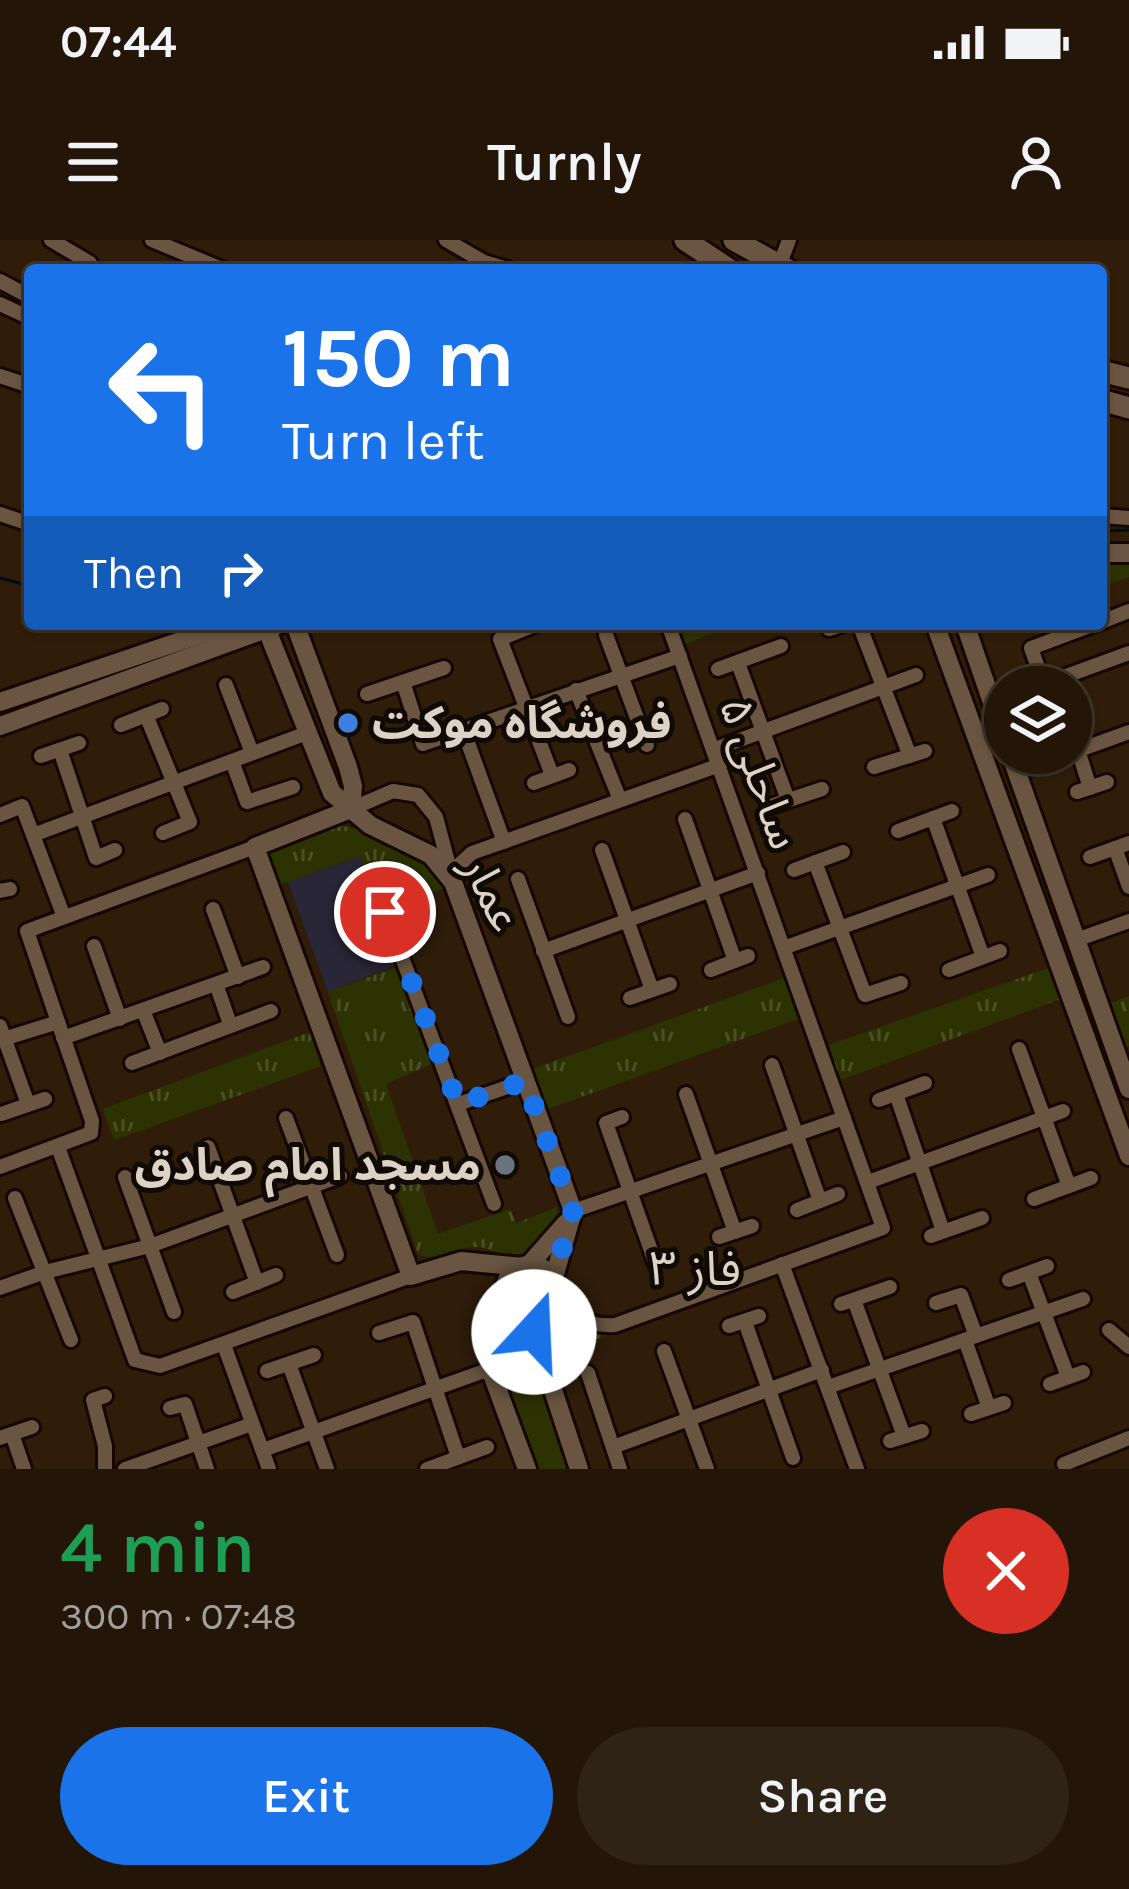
<!DOCTYPE html>
<meta charset="utf-8">
<style>
:root{--surface:#231608;--page:#2f2316;--text:#f1f3f6;--muted:#a39f9c;--line:#403529;--accent:#1a73e8}
body{margin:0;font-family:Karla,"Noto Sans Arabic",sans-serif;background:var(--page);color:var(--text);height:100vh;display:flex;flex-direction:column;font-size:45px;white-space:nowrap}
*{box-sizing:border-box;margin:0}
p{font-size:39px;color:var(--muted)}
.icon{flex:none;width:66px;height:66px;fill:none;stroke:currentColor;stroke-width:2;stroke-linecap:round;stroke-linejoin:round}
.map{position:relative;height:1229px;overflow:hidden}
.panel{display:flex;flex-direction:column;background:var(--surface);flex:1}
.panel>*{flex:none}
.banner{position:absolute;left:24px;top:24px;width:1083px;height:366px;border-radius:12px;box-shadow:0 3px 9px #0004,0 0 0 3px var(--line);background:#1a73e8;color:#fff;overflow:hidden}
.controls{position:absolute;left:984px;top:426px;display:grid;gap:24px}
.controls a{display:grid;place-items:center;width:108px;height:108px;border-radius:50%;background:var(--surface);box-shadow:0 3px 9px #0004,0 0 0 3px var(--line);font-size:60px}
.pin{position:absolute;display:grid;place-items:center;width:102px;height:102px;color:#fff;margin:-51px;border:6px solid #fff;border-radius:50%;box-shadow:0 3px 12px #0007}
.me{position:absolute;width:132px;margin:-66px;rotate:20deg;stroke-linejoin:round;filter:drop-shadow(0 0 9px #0008)}
.turn{display:flex;align-items:center;gap:42px;height:252px;padding:0 60px;font-size:54px}
.turn .icon{width:156px;height:156px;stroke-width:2.5}
.turn b{display:block;font-size:84px;line-height:102px}
.then{display:flex;align-items:center;height:114px;padding:0 60px;background:#0003;gap:24px;font-size:45px}
.round{display:grid;place-items:center;flex:none;width:126px;height:126px;border-radius:63px;background:var(--page)}
.headline{display:flex;align-items:center;justify-content:space-between;height:204px;padding:0 60px}
h1{font-size:72px;font-weight:600;line-height:90px;color:#1e9e55}
.primary-button{display:flex;gap:24px;margin-top:auto;padding:24px 60px}
.primary-button a{flex:1;height:138px;border-radius:72px;background:var(--accent);color:#fff;font-size:48px;font-weight:600;line-height:138px;text-align:center}
.primary-button a+a{background:var(--page);color:var(--text)}
.status{display:flex;justify-content:space-between;align-items:center;height:84px;padding:0 60px;background:var(--surface);direction:ltr}
.status svg{height:33px;fill:currentColor}
header{display:flex;justify-content:space-between;align-items:center;height:156px;padding:0 60px;background:var(--surface);font-size:54px;font-weight:600}
.map>svg:first-child{display:block}
</style>
<div class="status"><b>07:44</b><svg viewBox="0 0 49 12"><path d="M0 12V9h3v3zM5 12V6h3v6zM10 12V3h3v9zM15 12V0h3v12zM26 1h20v11H26zM47 4h2v5h-2z"/></svg></div>
<header><svg class="icon" aria-label="menu" viewBox="0 0 24 24"><path d="M4 6h16M4 12h16M4 18h16"/></svg>Turnly<svg class="icon" aria-label="person" viewBox="0 0 24 24"><circle cx="12" cy="8" r="4"/><path d="M4 21q1-7 8-7t8 7"/></svg></header>
<div class="map">
<svg width="1129" height="1229" viewBox="0 0 1129 1229">
<defs>
<pattern id="park-tufts" width="24" height="20" patternUnits="userSpaceOnUse" patternTransform="scale(3)"><rect width="24" height="20" fill="#2d3203"/><path d="M3 7l-1-3M5 7V3M7 7l1-3M15 17l-1-3M17 17v-4M19 17l1-3" fill="none" stroke="#4b4f26"/></pattern>
</defs>
<rect width="100%" height="100%" fill="#2f1d0a"/>
<path fill="#292637" d="M 360,616 L 399,724 L 328,752 L 288,642 Z"/>
<path fill="#2d3203" d="M 521,1076 L 526,1079 L 526,1109 L 568,1229 L 537,1229 L 500,1117 L 515,1077 Z"/>
<g fill="url(#park-tufts)">
<path d="M 1129,321 L 1129,337 L 1101,347 L 1101,322 Z"/>
<path d="M 678,384 L 739,384 L 684,404 Z"/>
<path d="M 341,585 C 375,595 431,612 445,648 L 380,670 L 360,616 L 276,646 L 261,609 L 322,586 Z"/>
<path d="M 1057,725 L 1069,756 L 832,843 L 820,808 Z"/>
<path d="M 396,727 L 431,824 L 386,844 L 438,994 L 510,969 L 516,983 L 558,967 L 555,983 L 525,1017 C 504,1021 495,1007 476,1007 C 456,1006 437,1024 418,1014 L 328,752 Z"/>
<path d="M 784,738 L 798,779 L 548,869 L 533,829 Z"/>
<path d="M 1129,756 L 1129,806 L 1115,811 L 1099,767 Z"/>
<path d="M 310,792 L 321,826 L 114,900 L 103,869 Z"/>
<path d="M 559,1074 L 588,1091 L 611,1094 L 570,1109 L 579,1140 L 556,1147 L 541,1095 L 547,1077 Z"/>
</g>
<g fill="none" stroke-linecap="round" stroke-linejoin="round">
<g stroke="#000d17" stroke-width="3">
<path d="M 1101,291 L 1129,290"/>
<path d="M 0,338 L 30,346"/>
</g>
<g stroke="#160700" stroke-width="20">
<g id="minor">
<path d="M 51,0 L 90,23 L 87,30"/>
<path d="M 152,0 L 224,30"/>
<path d="M 446,0 L 484,22 L 511,30"/>
<path d="M 779,26 L 789,0"/>
<path d="M 0,41 L 30,57"/>
<path d="M 0,64 L 30,78"/>
<path d="M 0,136 L 30,146"/>
<path d="M 0,274 L 30,284"/>
<path d="M 1101,276 L 1129,278"/>
<path d="M 1101,382 L 1129,371"/>
<path d="M 537,384 L 500,399 L 552,535"/>
<path d="M 859,384 L 910,516"/>
<path d="M 829,389 L 844,384"/>
<path d="M 606,395 L 647,505"/>
<path d="M 738,423 L 788,560"/>
<path d="M 718,429 L 781,406"/>
<path d="M 403,442 L 423,504 L 680,416"/>
<path d="M 1044,444 L 1129,413"/>
<path d="M 226,445 L 252,513"/>
<path d="M 1045,447 L 1031,408 L 1095,384"/>
<path d="M 576,450 L 620,560"/>
<path d="M 367,454 L 444,428"/>
<path d="M 146,475 L 190,582 L 163,593"/>
<path d="M 121,485 L 162,469"/>
<path d="M 464,492 L 504,602"/>
<path d="M 715,509 L 916,435"/>
<path d="M 60,510 L 96,618 L 115,610"/>
<path d="M 1078,510 L 1090,548"/>
<path d="M 1071,513 L 1129,492"/>
<path d="M 41,516 L 79,503"/>
<path d="M 232,521 L 247,562 L 293,547"/>
<path d="M 874,527 L 925,511"/>
<path d="M 1016,533 L 1071,513"/>
<path d="M 534,543 L 569,530"/>
<path d="M 1077,552 L 1107,542"/>
<path d="M 771,566 L 822,549"/>
<path d="M 351,569 L 393,551 L 418,555 L 436,577 L 452,637"/>
<path d="M 0,575 L 22,566 L 64,677"/>
<path d="M 933,578 L 983,717"/>
<path d="M 685,579 L 735,721"/>
<path d="M 898,591 L 952,571"/>
<path d="M 33,595 L 307,493"/>
<path d="M 1115,608 L 1129,647"/>
<path d="M 602,610 L 652,750"/>
<path d="M 1090,617 L 1129,603"/>
<path d="M 815,622 L 865,755 L 901,743"/>
<path d="M 794,630 L 843,612"/>
<path d="M 518,639 L 568,777"/>
<path d="M 453,642 L 459,625 L 472,613 L 720,525"/>
<path d="M 0,651 L 10,649"/>
<path d="M 213,669 L 238,737"/>
<path d="M 385,672 L 494,964"/>
<path d="M 1076,700 L 1129,681"/>
<path d="M 94,706 L 120,779"/>
<path d="M 786,707 L 988,635"/>
<path d="M 543,711 L 758,633"/>
<path d="M 711,730 L 748,716"/>
<path d="M 949,730 L 1000,711"/>
<path d="M 216,744 L 230,784"/>
<path d="M 630,758 L 670,744"/>
<path d="M 143,770 L 160,813"/>
<path d="M 0,786 L 28,864"/>
<path d="M 63,798 L 263,727"/>
<path d="M 0,800 L 58,782"/>
<path d="M 1019,809 L 1069,946"/>
<path d="M 132,823 L 271,771"/>
<path d="M 772,825 L 820,961"/>
<path d="M 686,854 L 735,992"/>
<path d="M 896,854 L 943,991"/>
<path d="M 879,860 L 925,843"/>
<path d="M 458,864 L 525,841"/>
<path d="M 1,874 L 45,859"/>
<path d="M 622,877 L 606,883 L 655,1022"/>
<path d="M 286,878 L 337,1015"/>
<path d="M 58,907 L 135,1120 L 160,1126 L 411,1036"/>
<path d="M 208,907 L 257,1043"/>
<path d="M 0,927 L 91,893 L 92,881 L 27,691 L 255,607"/>
<path d="M 125,937 L 174,1072"/>
<path d="M 868,942 L 1063,871"/>
<path d="M 15,958 L 71,1100"/>
<path d="M 1034,959 L 1091,938"/>
<path d="M 797,970 L 838,954"/>
<path d="M 573,971 L 844,878"/>
<path d="M 931,996 L 982,978"/>
<path d="M 719,997 L 752,986"/>
<path d="M 782,1024 L 857,1229"/>
<path d="M 1029,1033 L 1068,1137"/>
<path d="M 1009,1040 L 1047,1026"/>
<path d="M 0,1048 L 45,1032 L 150,1006 L 340,936"/>
<path d="M 554,1050 C 569,1075 586,1087 615,1085 L 883,988 L 668,384"/>
<path d="M 233,1052 L 276,1035"/>
<path d="M 854,1060 L 904,1196"/>
<path d="M 936,1063 L 961,1055 L 976,1096"/>
<path d="M 841,1064 L 890,1047"/>
<path d="M 745,1082 L 793,1218"/>
<path d="M 729,1086 L 759,1076"/>
<path d="M 1109,1090 L 1129,1107"/>
<path d="M 379,1093 L 413,1082 L 458,1217"/>
<path d="M 965,1100 L 989,1168"/>
<path d="M 224,1105 L 269,1229"/>
<path d="M 664,1111 L 707,1229"/>
<path d="M 289,1124 L 327,1229"/>
<path d="M 267,1131 L 314,1115"/>
<path d="M 588,1133 L 620,1229"/>
<path d="M 1050,1144 L 1083,1132"/>
<path d="M 828,1147 L 1083,1059"/>
<path d="M 170,1168 L 185,1164 L 207,1229"/>
<path d="M 971,1174 L 1004,1163"/>
<path d="M 12,1194 L 24,1229"/>
<path d="M 0,1198 L 32,1187"/>
<path d="M 890,1201 L 922,1191"/>
<path d="M 613,1207 L 822,1130"/>
<path d="M 263,1210 L 490,1129"/>
<path d="M 1064,1224 L 1129,1198"/>
<path d="M 105,1229 L 105,1206 L 93,1160 L 105,1156"/>
<path d="M 125,1229 L 252,1184"/>
<path d="M 427,1229 L 487,1207"/>
</g>
</g>
<g stroke="#160700" stroke-width="24">
<g id="tertiary">
<path d="M 1101,313 L 1129,313"/>
<path d="M 295,384 L 348,527 L 353,546 L 351,569"/>
<path d="M 935,384 L 1129,916"/>
<path d="M 965,384 L 1005,500"/>
<path d="M 267,390 L 332,553 L 370,585 L 431,615 L 453,642 L 573,971 L 553,1041"/>
<path d="M 0,462 L 231,384"/>
<path d="M 0,486 L 280,384"/>
<path d="M 1010,513 L 1129,849"/>
<path d="M 351,569 L 255,607 L 411,1036 L 461,1021 L 522,1027"/>
<path d="M 529,1025 L 566,983"/>
<circle cx="530" cy="1050" r="25"/>
<path d="M 506,1057 L 491,1109 L 490,1129 L 527,1229"/>
<path d="M 536,1074 L 534,1092 L 579,1229"/>
</g>
</g>
<g stroke="#160700" stroke-width="27">
<g id="secondary">
<path d="M 685,0 L 730,30"/>
<path d="M 734,0 L 788,30"/>
<path d="M 1101,131 L 1129,138"/>
<path d="M 1101,160 L 1129,168"/>
</g>
</g>
<use href="#minor" stroke="#695541" stroke-width="14"/>
<use href="#tertiary" stroke="#695541" stroke-width="18"/>
<use href="#secondary" stroke="#695541" stroke-width="21"/>
</g>
<g fill="none" stroke-linecap="round" stroke-linejoin="round">
<path stroke="#1a73e8" stroke-width="21" stroke-dasharray="0 37.8" d="M 385,672 L 458,864 L 525,841 L 573,971 L 553,1041 L 553,1058 L 536,1074 L 534,1092"/>
</g>
<circle fill="#3f7fe0" stroke="#110903" stroke-width="4.5" cx="348" cy="483" r="12"/>
<circle fill="#6b7280" stroke="#110903" stroke-width="4.5" cx="505" cy="925" r="12"/>
<g text-anchor="middle" dominant-baseline="central" stroke-width="10" stroke-linejoin="round" paint-order="stroke">
<g font-size="45" font-weight="bold" fill="#ded2c7" stroke="#110903" text-anchor="start">
<text x="372" y="483">فروشگاه موکت</text>
<text x="481" y="925" text-anchor="end">مسجد امام صادق</text>
</g>
<g font-size="45" fill="#ded2c7" stroke="#110903">
<text transform="translate(760 533) rotate(70)">ساحلی ۵</text>
<text transform="translate(492 653) rotate(64)">عمار</text>
</g>
<g font-size="48" fill="#ded2c7" stroke="#110903">
<text x="695" y="1029">فاز ۳</text>
</g>
</g>
</svg>
<div class="controls">
<a><svg class="icon" aria-label="layers" viewBox="0 0 24 24"><path d="M12 4l9 5-9 5-9-5zM3 14l9 5 9-5"/></svg></a>
</div>
<div class="pin" style="left:385px;top:672px;background:#d93025"><svg class="icon" aria-label="arrive" viewBox="0 0 24 24"><path d="M6 21V4h12l-3 4 3 4H6"/></svg></div>
<svg class="me" style="left:534px;top:1092px" viewBox="-20 -20 40 40"><circle r="19" fill="#fff"/><path d="M0-13L10 11 0 6-10 11z" fill="#1a73e8"/></svg>
<div class="banner">
<div class="turn"><svg class="icon" aria-label="left" viewBox="0 0 24 24"><path d="M17 20v-9H6M10 6l-5 5 5 5"/></svg><div><b>150 m</b>Turn left</div></div>
<div class="then">Then<svg class="icon" aria-label="right" viewBox="0 0 24 24"><path d="M7 20v-9h11M14 6l5 5-5 5"/></svg></div>
</div>
</div>
<section class="panel">
<div class="headline"><div><h1>4 min</h1><p>300 m · 07:48</p></div><a class="round" style="background:#d93025;color:#fff"><svg class="icon" aria-label="close" viewBox="0 0 24 24"><path d="M6 6l12 12M18 6L6 18"/></svg></a></div>
<div class="primary-button"><a>Exit</a><a>Share</a></div>
</section>
